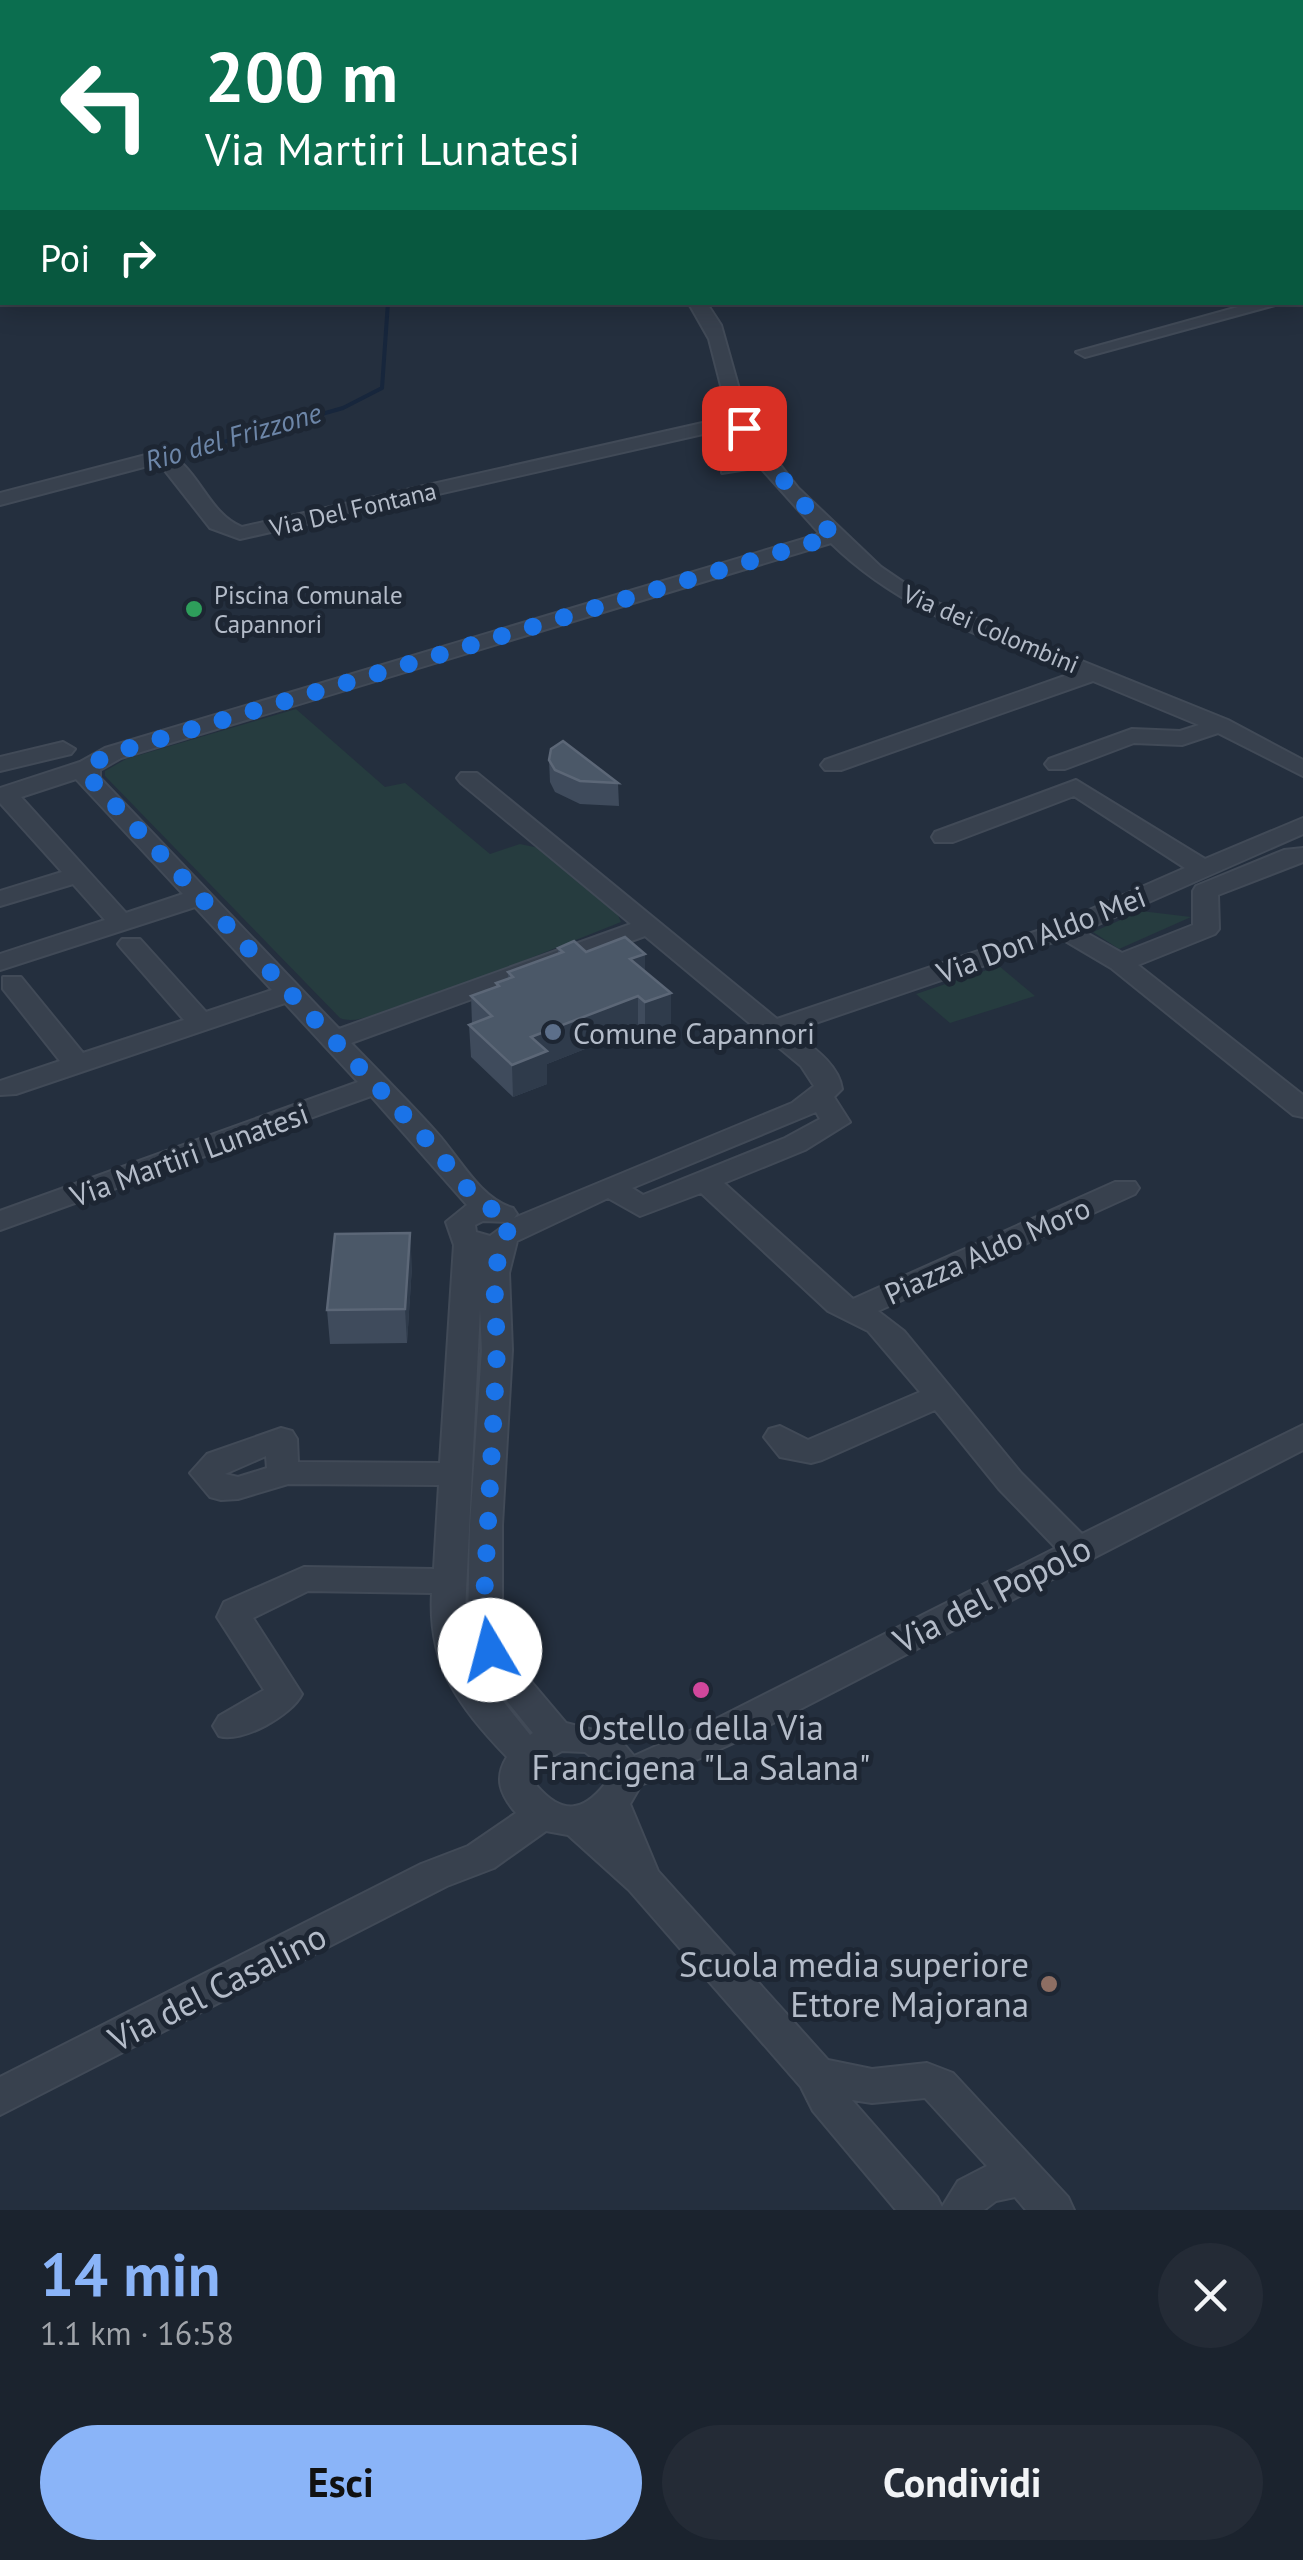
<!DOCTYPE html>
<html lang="it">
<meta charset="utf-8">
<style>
:root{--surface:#1b232e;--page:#242b36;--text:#f1f3f6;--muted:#a0a4aa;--line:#39404a;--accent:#8ab4f8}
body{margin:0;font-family:"PT Sans",sans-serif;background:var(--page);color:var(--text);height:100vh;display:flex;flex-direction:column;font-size:38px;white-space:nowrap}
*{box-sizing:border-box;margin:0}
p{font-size:32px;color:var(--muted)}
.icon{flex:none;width:55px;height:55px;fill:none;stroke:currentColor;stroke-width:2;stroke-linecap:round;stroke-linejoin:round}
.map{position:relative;height:2210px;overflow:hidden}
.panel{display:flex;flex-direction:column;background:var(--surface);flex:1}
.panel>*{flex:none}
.guide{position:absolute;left:0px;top:0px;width:1305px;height:305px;box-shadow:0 5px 25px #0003,0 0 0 2px var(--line);background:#0b6e4f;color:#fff;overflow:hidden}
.pin{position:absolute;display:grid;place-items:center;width:85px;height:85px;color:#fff;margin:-42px;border-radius:20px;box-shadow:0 5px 15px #0006}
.me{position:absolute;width:110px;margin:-55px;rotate:352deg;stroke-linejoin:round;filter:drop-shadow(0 0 8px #0008)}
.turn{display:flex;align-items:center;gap:35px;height:210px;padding:0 40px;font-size:45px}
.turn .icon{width:130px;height:130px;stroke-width:2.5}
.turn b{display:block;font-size:70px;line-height:85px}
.then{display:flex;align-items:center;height:95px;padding:0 40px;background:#0003;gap:20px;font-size:38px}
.round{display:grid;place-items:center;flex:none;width:105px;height:105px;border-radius:52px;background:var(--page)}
.overview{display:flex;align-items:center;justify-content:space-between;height:170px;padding:0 40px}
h1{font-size:60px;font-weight:700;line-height:75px;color:var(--accent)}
.action{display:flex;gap:20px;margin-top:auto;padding:20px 40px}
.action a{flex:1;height:115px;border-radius:60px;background:var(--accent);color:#111;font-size:40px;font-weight:700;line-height:115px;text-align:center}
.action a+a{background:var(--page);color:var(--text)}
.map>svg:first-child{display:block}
</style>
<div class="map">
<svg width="1303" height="2210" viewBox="0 0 1303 2210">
<rect width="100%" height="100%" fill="#242f3e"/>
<g fill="#263c3f">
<path d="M 296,709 L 385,787 L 405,783 L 490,854 L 520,844 L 539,848 L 616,911 L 621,922 L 418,1003 C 392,1002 362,1027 340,1018 L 105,776 L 105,771 L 126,759 Z"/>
<path d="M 1141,911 L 1191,917 L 1119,949 L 1093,932 Z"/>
<path d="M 999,966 L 1035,996 L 950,1023 L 916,994 Z"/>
</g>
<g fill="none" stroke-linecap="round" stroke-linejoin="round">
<path stroke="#17263c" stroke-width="4" d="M 167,458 L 343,408 L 382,388 L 388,302"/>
<g stroke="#414a57" stroke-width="4">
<g id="minor">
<path d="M 825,0 L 844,0 L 846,2 L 827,2 Z"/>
<path d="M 873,0 L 891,0 L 893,2 L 875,2 Z"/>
<rect x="1302" y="217" width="1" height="10"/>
<rect x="1302" y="291" width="1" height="10"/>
<path d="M 688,302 L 706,302 L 721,325 L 743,403 L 759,438 L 798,488 L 881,567 L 928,599 L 1228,720 L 1303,760 L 1303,776 L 1218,733 L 1182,745 L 1134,743 L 1065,769 L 1049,769 L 1045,764 L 1049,759 L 1132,729 L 1180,731 L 1199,725 L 1093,681 L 841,770 L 825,770 L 821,765 L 825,760 L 1073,673 C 983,636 902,612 831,543 L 121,758 L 100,770 L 100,778 L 339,1029 L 631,924 L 461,783 L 457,778 L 461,773 L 477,773 L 777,1019 L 1055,925 L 1185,868 L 1074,796 L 953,842 L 935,842 L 932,837 L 935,832 L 1076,780 L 1205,859 L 1303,818 L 1303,834 L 1083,931 L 1122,953 L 1193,925 L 1193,891 L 1196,886 L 1284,850 L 1303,848 L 1303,862 L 1218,895 L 1219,929 L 1215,934 L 1138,965 L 1303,1095 L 1303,1117 L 1293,1115 L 1111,968 L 1062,939 L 792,1031 C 811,1046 839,1064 842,1089 L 834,1097 L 850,1122 L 805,1150 L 724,1183 L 853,1299 L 1115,1182 L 1135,1182 L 1139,1188 L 1135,1194 L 878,1311 L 904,1331 L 1021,1473 L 1082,1534 L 1303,1425 L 1303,1450 L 740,1740 L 641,1785 L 630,1804 L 658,1871 L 828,2060 L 872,2069 L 927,2063 L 953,2073 L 1068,2197 L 1074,2210 L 1026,2210 L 1015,2197 L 996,2201 L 984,2210 L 896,2210 L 813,2111 L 801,2087 L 629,1890 L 568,1835 L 546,1831 L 494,1868 L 447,1886 L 0,2115 L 0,2077 L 421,1864 L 468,1846 L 516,1813 C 500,1794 494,1778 507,1757 C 458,1705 428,1666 432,1593 L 308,1591 L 253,1618 L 302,1694 C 291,1716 242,1743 219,1736 L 213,1726 L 219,1716 L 264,1690 L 217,1617 L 224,1602 L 304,1567 L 434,1569 L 439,1485 L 288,1484 L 238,1499 L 221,1500 L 210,1497 L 190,1473 L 207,1454 L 281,1428 L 292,1431 L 297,1439 L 298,1462 L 440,1463 L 454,1245 L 446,1222 L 467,1205 L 371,1096 L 0,1230 L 0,1211 L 358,1082 L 285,1003 L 16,1094 L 0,1095 L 0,1081 L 60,1061 L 3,989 L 3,977 L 21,977 L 83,1053 L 184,1020 L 122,949 L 118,944 L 122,939 L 140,939 L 206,1012 L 272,990 L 195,907 L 0,970 L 0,954 L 105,920 L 73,884 L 0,906 L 0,891 L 62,872 L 0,803 L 0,788 L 80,762 L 105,748 L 820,534 L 760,467 L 722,473 L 722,465 L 753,457 L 734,427 L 240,539 L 210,528 L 159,463 L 0,505 L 0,493 L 161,451 C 198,462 205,512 242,527 L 729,417 L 709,339 ZM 76,779 L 183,894 L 126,913 L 21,797 ZM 645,936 L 801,1066 L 814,1086 L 792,1103 L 514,1218 L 517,1214 L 513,1208 C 480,1199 459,1157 437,1133 C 409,1102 380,1073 351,1043 ZM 816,1112 L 820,1119 L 785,1138 L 643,1195 L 632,1188 ZM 701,1193 L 828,1311 L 868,1331 L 920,1392 L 808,1440 L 780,1426 L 769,1429 L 764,1437 L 780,1457 L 811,1463 L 822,1460 L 935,1410 L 999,1489 L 1056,1548 L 714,1720 L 634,1756 L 617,1736 L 566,1723 L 517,1665 L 502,1628 L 502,1525 L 512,1350 L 509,1273 L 517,1241 L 608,1198 L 640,1216 ZM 483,1221 L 509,1222 L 490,1236 L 476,1232 L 475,1225 ZM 480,1308 L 482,1350 L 470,1525 L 468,1628 L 490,1680 L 533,1733 L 530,1735 L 479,1671 L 464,1630 ZM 266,1456 L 267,1468 L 238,1477 L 225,1474 ZM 562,1751 L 585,1752 L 603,1766 L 605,1784 C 583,1812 562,1815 537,1786 L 534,1773 L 540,1763 ZM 925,2098 L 987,2166 L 958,2181 L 942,2207 L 937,2197 L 852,2100 L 872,2103 Z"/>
<path d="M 1256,302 L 1286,302 L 1085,357 L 1076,352 Z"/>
<path d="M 63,742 L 75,749 L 71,754 L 0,771 L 0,757 Z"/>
</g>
</g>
<g stroke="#414a57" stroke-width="5">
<g id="major">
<path d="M 1101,0 L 1135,0 L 1137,2 L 1103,2 Z"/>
<rect x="1302" y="22" width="1" height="10"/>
</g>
</g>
<use href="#minor" fill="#38414e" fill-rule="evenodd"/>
<use href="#major" fill="#56606e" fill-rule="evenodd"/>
</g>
<g fill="#3f4b5c">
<path d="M 549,760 L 618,783 L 619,806 L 580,804 L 555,792 L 550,782 Z"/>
<path d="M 558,948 L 586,952 L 645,971 L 671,993 L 671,1025 L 645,1035 L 638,1028 L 547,1064 L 547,1084 L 513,1097 L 471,1057 L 469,1025 L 472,1024 L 471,996 L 496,987 L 496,983 L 508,978 L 508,972 L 558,954 Z"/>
<path d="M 412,1266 L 407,1343 L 330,1344 L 327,1310 Z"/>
</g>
<g fill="#2f3b4b">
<path d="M 645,954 L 645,985 L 630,959 Z"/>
<path d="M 671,993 L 671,1025 L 645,1035 L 645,1002 Z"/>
<path d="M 638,996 L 638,1028 L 547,1064 L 547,1084 L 513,1097 L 512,1065 L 531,1037 Z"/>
<path d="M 410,1233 L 412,1266 L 407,1343 L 405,1309 Z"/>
</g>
<g fill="#4b5868" stroke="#5c6777" stroke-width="2.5">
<path d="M 563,741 L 618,783 L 580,781 L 555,770 L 549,760 L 551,749 Z"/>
<path d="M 625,937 L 645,954 L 630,959 L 671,993 L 645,1002 L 638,996 L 531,1037 L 547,1051 L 512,1065 L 469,1025 L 492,1016 L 471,996 L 499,986 L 496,983 L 513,977 L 508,972 L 563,952 L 558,948 L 574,941 L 586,952 Z"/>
<path d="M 410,1233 L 405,1309 L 327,1310 L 335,1234 Z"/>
</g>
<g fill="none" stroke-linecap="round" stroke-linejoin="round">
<path stroke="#1a73e8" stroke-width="18" stroke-dasharray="0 32.4" d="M 490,1650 L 484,1600 L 497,1350 L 494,1273 L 510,1223 L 472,1194 L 428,1141 L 86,774 L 91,764 L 113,753 L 834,536 L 795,495 L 744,428"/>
</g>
<circle fill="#2e9e5b" stroke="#1d2633" stroke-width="4" cx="194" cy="609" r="10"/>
<circle fill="#5c6f8a" stroke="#1d2633" stroke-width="4" cx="553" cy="1032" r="10"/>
<circle fill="#d1479c" stroke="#1d2633" stroke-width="4" cx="701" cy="1690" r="10"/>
<circle fill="#8d6e63" stroke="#1d2633" stroke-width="4" cx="1049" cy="1984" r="10"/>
<g text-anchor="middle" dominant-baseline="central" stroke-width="10" stroke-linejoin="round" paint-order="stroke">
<g font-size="25" fill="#b4bcc9" stroke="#1d2633">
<text transform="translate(353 509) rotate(-13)">Via Del Fontana</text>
<text transform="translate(991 629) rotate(23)">Via dei Colombini</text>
</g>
<g font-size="25" fill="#b4bcc9" stroke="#1d2633" text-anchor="start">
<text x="214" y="595">Piscina Comunale<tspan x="214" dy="29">Capannori</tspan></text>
</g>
<g font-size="28" font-style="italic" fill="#6d86a8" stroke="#1d2633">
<text transform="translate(233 436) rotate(-16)">Rio del Frizzone</text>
</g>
<g font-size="30" fill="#b4bcc9" stroke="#1d2633">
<text transform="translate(1041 934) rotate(-21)">Via Don Aldo Mei</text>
<text transform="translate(189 1154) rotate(-20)">Via Martiri Lunatesi</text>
<text transform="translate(987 1250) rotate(-24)">Piazza Aldo Moro</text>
</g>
<g font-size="30" fill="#b4bcc9" stroke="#1d2633" text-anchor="start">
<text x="573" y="1032">Comune Capannori</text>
</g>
<g font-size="35" fill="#b4bcc9" stroke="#1d2633">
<text transform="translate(992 1594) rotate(-27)">Via del Popolo</text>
<text transform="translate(217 1987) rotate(-27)">Via del Casalino</text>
</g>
<g font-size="35" fill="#b4bcc9" stroke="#1d2633">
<text x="701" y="1727">Ostello della Via<tspan x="701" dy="40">Francigena "La Salana"</tspan></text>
<text x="1029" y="1964" text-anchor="end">Scuola media superiore<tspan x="1029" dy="40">Ettore Majorana</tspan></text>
</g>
</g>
</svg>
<div class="pin" style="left:744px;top:428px;background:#d93025"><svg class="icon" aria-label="arrive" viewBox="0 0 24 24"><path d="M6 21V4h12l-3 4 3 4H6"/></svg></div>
<svg class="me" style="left:490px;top:1650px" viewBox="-20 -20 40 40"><circle r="19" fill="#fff"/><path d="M0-13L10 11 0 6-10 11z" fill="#1a73e8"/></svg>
<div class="guide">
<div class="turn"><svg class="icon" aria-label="left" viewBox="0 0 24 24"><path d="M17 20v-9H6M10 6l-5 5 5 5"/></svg><div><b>200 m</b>Via Martiri Lunatesi</div></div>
<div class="then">Poi<svg class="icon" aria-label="right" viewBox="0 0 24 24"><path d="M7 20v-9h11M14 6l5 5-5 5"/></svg></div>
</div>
</div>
<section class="panel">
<div class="overview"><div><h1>14 min</h1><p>1.1 km · 16:58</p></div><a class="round"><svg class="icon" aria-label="close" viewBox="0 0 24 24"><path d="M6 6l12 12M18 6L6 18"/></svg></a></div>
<div class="action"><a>Esci</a><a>Condividi</a></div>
</section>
